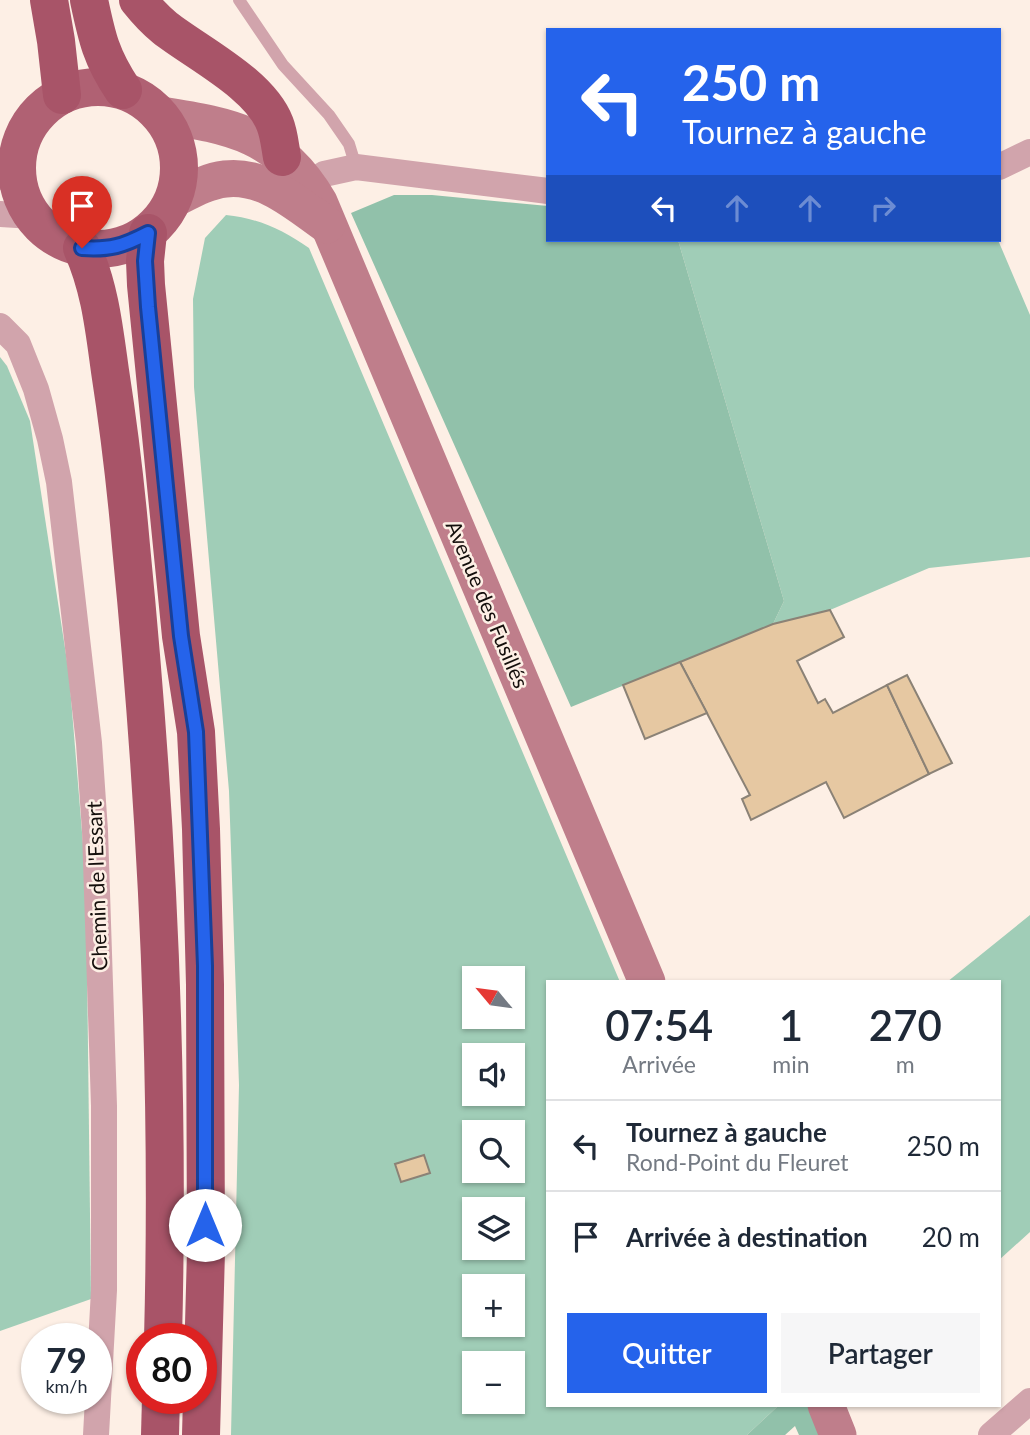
<!DOCTYPE html>
<html lang="fr">
<meta charset="utf-8">
<style>
:root{--surface:#fff;--page:#f6f6f7;--text:#1f2937;--muted:#747a83;--line:#e0e1e3;--accent:#2563eb}
body{margin:0;font-family:Lato,sans-serif;background:var(--page);color:var(--text);height:100vh;display:flex;flex-direction:column;font-size:26px;white-space:nowrap}
*{box-sizing:border-box;margin:0}
p{font-size:23px;color:var(--muted)}
.icon{flex:none;width:38px;height:38px;fill:none;stroke:currentColor;stroke-width:2;stroke-linecap:round;stroke-linejoin:round}
.map{position:relative;flex:1;overflow:hidden}
.drawer{position:absolute;left:546px;top:980px;width:455px;height:427px;display:flex;flex-direction:column;background:var(--surface);border-radius:0px;box-shadow:0 2px 5px #0004}
.drawer>*{flex:none}
.guide{position:absolute;left:546px;top:28px;width:455px;height:214px;border-radius:0px;box-shadow:0 2px 5px #0004;background:#2563eb;color:#fff;overflow:hidden}
.needle{width:46px;rotate:299deg}
.controls{position:absolute;left:462px;top:966px;display:grid;gap:14px}
.controls a{display:grid;place-items:center;width:63px;height:63px;border-radius:0px;background:var(--surface);box-shadow:0 2px 5px #0004;font-size:35px}
.speed{position:absolute;left:21px;top:1323px;display:flex;gap:14px;font-size:35px;font-weight:700;text-align:center}
.speed>*{display:grid;place-content:center;width:91px;height:91px;border-radius:50%;background:var(--surface);box-shadow:0 2px 5px #0004;line-height:1}
.speed small{font-size:18px;font-weight:400}
.speed .limit{border:10px solid #d22;background:#fff;color:#111}
.pin{position:absolute;display:grid;place-items:center;width:60px;height:60px;color:#fff;margin:-72px -30px;border-radius:50% 50% 50% 0;rotate:-45deg;box-shadow:0 0 7px #0007}
.pin .icon{rotate:45deg}
.me{position:absolute;width:77px;margin:-38px;rotate:0deg;stroke-linejoin:round;filter:drop-shadow(0 0 5px #0008)}
.turn{display:flex;align-items:center;gap:24px;height:147px;padding:0 21px;font-size:32px}
.turn .icon{width:91px;height:91px;stroke-width:2.5}
.turn b{display:block;font-size:49px;line-height:60px}
.lanes{display:flex;align-items:center;height:66px;padding:0 21px;background:#0003;justify-content:center;gap:35px;direction:ltr}
.lanes .off{opacity:.35}
.eta{display:flex;justify-content:space-evenly;align-items:center;height:119px;text-align:center}
.eta b{font-size:42px;font-weight:600;line-height:49px}
.button{display:flex;gap:14px;margin-top:auto;padding:14px 21px}
.button a{flex:1;height:80px;border-radius:0px;background:var(--accent);color:#fff;font-size:28px;font-weight:600;line-height:80px;text-align:center}
.button a+a{background:var(--page);color:var(--text)}
ul{padding:0;list-style:none}
li{display:flex;align-items:center;gap:21px;height:91px;padding:0 21px;border-top:2px solid var(--line)}
li div{flex:1}
li b{display:block;font-size:26px}
li em{font-style:normal}
.map>svg:first-child{display:block}
</style>
<div class="map">
<svg width="1030" height="1435" viewBox="0 0 1030 1435">
<rect width="100%" height="100%" fill="#fdefe5"/>
<g fill="#a0cdb7" fill-rule="evenodd">
<path d="M 226,215 C 258,218 283,230 309,248 L 620,982 L 548,982 L 548,1405 L 779,1405 L 747,1435 L 231,1435 L 239,1085 L 229,791 L 194,387 L 193,299 L 205,238 ZM 474,978 L 513,978 L 513,1017 L 474,1017 ZM 474,1055 L 513,1055 L 513,1094 L 474,1094 ZM 474,1132 L 513,1132 L 513,1171 L 474,1171 ZM 474,1209 L 513,1209 L 513,1248 L 474,1248 ZM 474,1286 L 513,1286 L 513,1325 L 474,1325 ZM 474,1363 L 513,1363 L 513,1402 L 474,1402 Z"/>
<path d="M 678,240 L 998,240 L 1030,315 L 1030,557 L 929,568 L 830,610 L 773,624 L 784,601 Z"/>
<path d="M 0,357 L 7,366 L 30,421 L 69,674 L 86,881 L 91,1299 L 0,1331 Z"/>
<path d="M 1030,915 L 1030,1232 L 999,1260 L 999,982 L 947,982 Z"/>
</g>
<g fill="#91c1aa">
<path d="M 394,195 L 432,195 L 548,206 L 548,240 L 678,240 L 784,601 L 773,624 L 571,707 L 351,213 Z"/>
<path d="M 779,1405 L 807,1405 L 820,1435 L 799,1435 L 795,1426 L 785,1435 L 747,1435 Z"/>
</g>
<g fill="#e6c8a2" stroke="#8b8276" stroke-width="2">
<path d="M 830,610 L 844,637 L 797,661 L 818,703 L 825,699 L 833,713 L 887,685 L 929,774 L 844,818 L 826,782 L 751,820 L 742,799 L 750,795 L 680,662 L 773,624 Z"/>
<path d="M 680,662 L 707,713 L 645,739 L 623,685 Z"/>
<path d="M 907,675 L 952,763 L 929,774 L 887,685 Z"/>
<path d="M 424,1155 L 430,1173 L 401,1182 L 395,1164 Z"/>
</g>
<g fill="none" stroke-linecap="round" stroke-linejoin="round">
<path stroke="#d1a4ac" stroke-width="12" d="M 239,0 L 283,65 L 329,115 L 349,144 L 356,167"/>
<g stroke="#d1a4ac" stroke-width="26">
<path d="M 999,167 L 1030,152"/>
<path d="M 0,177 L 17,164"/>
<path d="M 293,195 L 324,174 L 356,167 L 548,191"/>
<path d="M 0,214 L 33,216"/>
<path d="M 0,326 L 18,344 L 36,389 L 50,439 L 59,482 L 89,743 L 95,831 L 104,1106 L 104,1290 L 96,1435"/>
<path d="M 991,1435 L 1030,1401"/>
</g>
<g stroke="#bf7e8b" stroke-width="37">
<path d="M 161,115 C 232,126 280,135 319,202 L 647,982"/>
<path d="M 174,199 C 190,191 207,181 225,179 C 264,174 297,204 327,225"/>
<path d="M 826,1405 L 838,1435"/>
</g>
<circle stroke="#b06173" stroke-width="38" cx="98" cy="168" r="81"/>
<g stroke="#a85468" stroke-width="38">
<path d="M 49,0 L 56,41 L 62,95"/>
<path d="M 89,0 C 97,38 101,57 123,90"/>
<path d="M 138,0 C 146,10 155,20 165,28 C 197,53 260,84 275,124 C 279,134 280,146 282,157"/>
<path d="M 148,233 L 145,261 L 146,285 L 181,636 L 196,732 L 201,829 L 205,985 L 206,1251 L 201,1435"/>
<path d="M 82,248 C 100,288 104,328 110,371 C 119,429 126,488 131,546 C 157,810 170,1073 163,1339"/>
<path d="M 160,1435 L 161,1398"/>
</g>
</g>
<g fill="none" stroke-linecap="round" stroke-linejoin="round">
<g stroke="#184099" stroke-width="18">
<path id="route" d="M 82,248 C 110,250 123,246 148,233 L 145,261 L 148,307 L 181,636 L 196,732 L 205,966 L 205,1225"/>
</g>
<use href="#route" stroke="#2563eb" stroke-width="12"/>
</g>
<g text-anchor="middle" dominant-baseline="central" stroke-width="5" stroke-linejoin="round" paint-order="stroke">
<g font-size="21" fill="#130e0b" stroke="#fdefe5">
<text transform="translate(488 604) rotate(67)">Avenue des Fusillés</text>
<text transform="translate(96 886) rotate(-92)">Chemin de l'Essart</text>
</g>
</g>
</svg>
<div class="controls">
<a><svg class="needle" viewBox="-14 -14 28 28"><path d="M0-13l5 13h-10z" fill="#e53935"/><path d="M0 13l5-13h-10z" fill="#747a83"/></svg></a>
<a><svg class="icon" aria-label="sound" viewBox="0 0 24 24"><path d="M4 9h4l5-4v14l-5-4H4zM17 9q2 3 0 6"/></svg></a>
<a><svg class="icon" aria-label="search" viewBox="0 0 24 24"><circle cx="10" cy="10" r="6"/><path d="M15 15l6 6"/></svg></a>
<a><svg class="icon" aria-label="layers" viewBox="0 0 24 24"><path d="M12 4l9 5-9 5-9-5zM3 14l9 5 9-5"/></svg></a>
<a>+</a>
<a>−</a>
</div>
<div class="speed"><div>79<small>km/h</small></div><div class="limit">80</div></div>
<div class="pin" style="left:82px;top:248px;background:#d93025"><svg class="icon" aria-label="arrive" viewBox="0 0 24 24"><path d="M6 21V4h12l-3 4 3 4H6"/></svg></div>
<svg class="me" style="left:205px;top:1225px" viewBox="-20 -20 40 40"><circle r="19" fill="#fff"/><path d="M0-13L10 11 0 6-10 11z" fill="#2563eb"/></svg>
<div class="guide">
<div class="turn"><svg class="icon" aria-label="left" viewBox="0 0 24 24"><path d="M17 20v-9H6M10 6l-5 5 5 5"/></svg><div><b>250 m</b>Tournez à gauche</div></div>
<div class="lanes"><svg class="icon" aria-label="left" viewBox="0 0 24 24"><path d="M17 20v-9H6M10 6l-5 5 5 5"/></svg><svg class="icon off" aria-label="ahead" viewBox="0 0 24 24"><path d="M12 20V5M6 11l6-6 6 6"/></svg><svg class="icon off" aria-label="ahead" viewBox="0 0 24 24"><path d="M12 20V5M6 11l6-6 6 6"/></svg><svg class="icon off" aria-label="right" viewBox="0 0 24 24"><path d="M7 20v-9h11M14 6l5 5-5 5"/></svg></div>
</div>
<section class="drawer">
<div class="eta">
<div><b>07:54</b><p>Arrivée</p></div>
<div><b>1</b><p>min</p></div>
<div><b>270</b><p>m</p></div>
</div>
<ul>
<li><svg class="icon" aria-label="left" viewBox="0 0 24 24"><path d="M17 20v-9H6M10 6l-5 5 5 5"/></svg><div><b>Tournez à gauche</b><p>Rond-Point du Fleuret</p></div><em>250 m</em></li>
<li><svg class="icon" aria-label="arrive" viewBox="0 0 24 24"><path d="M6 21V4h12l-3 4 3 4H6"/></svg><div><b>Arrivée à destination</b></div><em>20 m</em></li>
</ul>
<div class="button"><a>Quitter</a><a>Partager</a></div>
</section>
</div>
